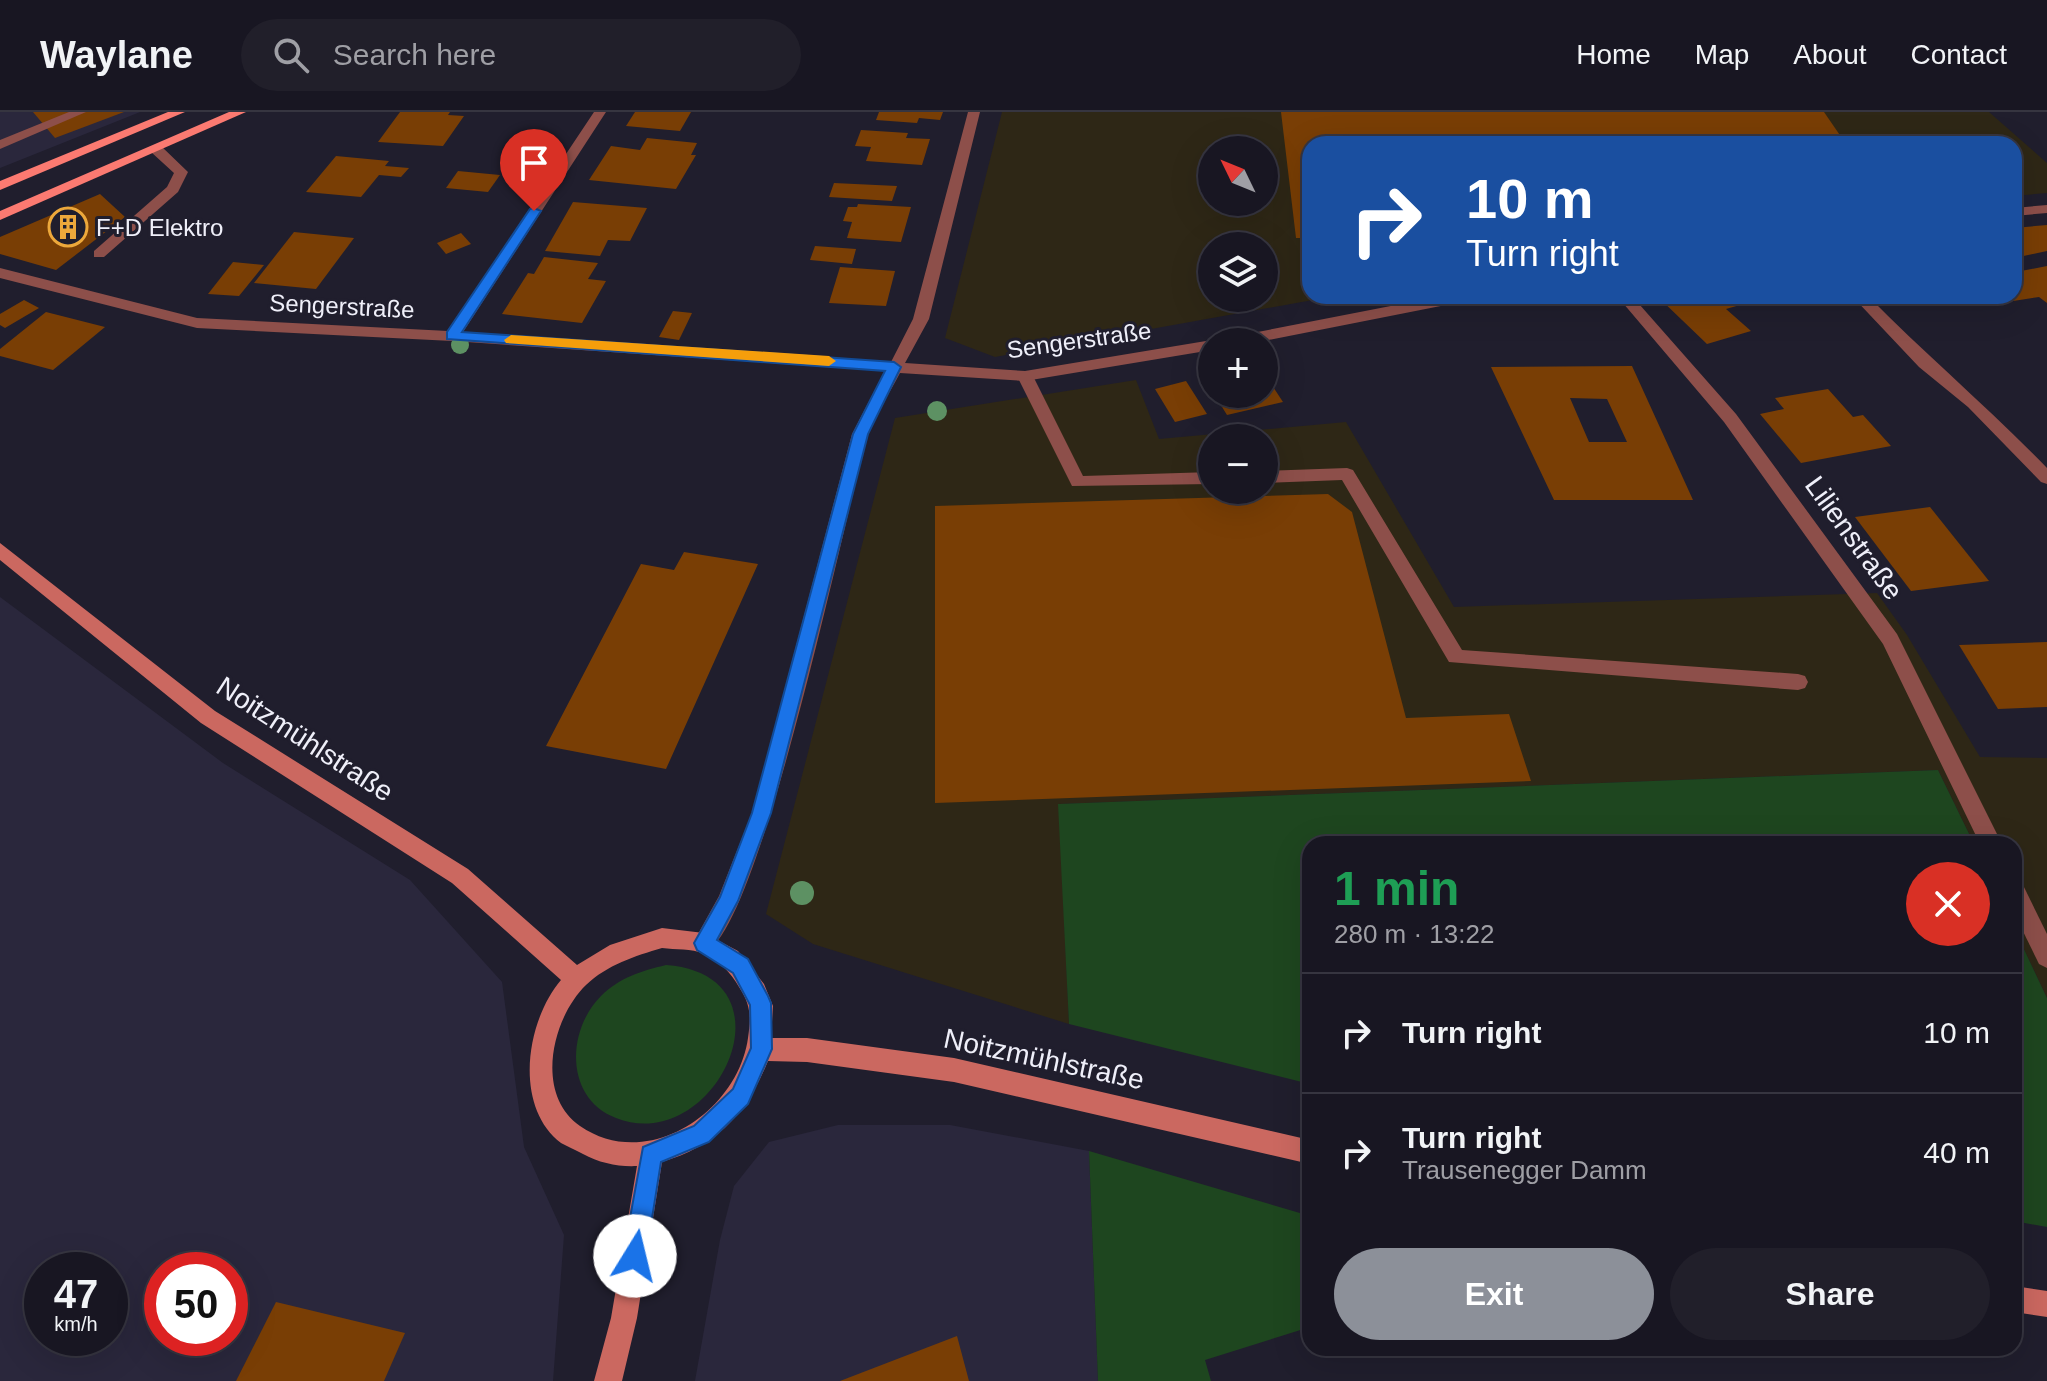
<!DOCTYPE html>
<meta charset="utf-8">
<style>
:root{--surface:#181622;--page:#211f2a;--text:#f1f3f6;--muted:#9f9fa5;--line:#363540;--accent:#8c9099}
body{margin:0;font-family:Helvetica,sans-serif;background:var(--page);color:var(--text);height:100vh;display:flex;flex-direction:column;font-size:30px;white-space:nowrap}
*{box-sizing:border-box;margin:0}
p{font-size:26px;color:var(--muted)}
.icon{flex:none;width:44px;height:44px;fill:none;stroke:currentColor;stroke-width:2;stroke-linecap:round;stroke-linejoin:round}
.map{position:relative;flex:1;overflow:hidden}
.side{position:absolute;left:1302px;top:724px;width:720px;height:520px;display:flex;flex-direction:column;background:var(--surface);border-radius:24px;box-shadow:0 8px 32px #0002,0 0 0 2px var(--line)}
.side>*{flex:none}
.banner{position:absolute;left:1302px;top:24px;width:720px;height:168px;border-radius:24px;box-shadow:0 8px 32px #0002,0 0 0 2px var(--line);background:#1a4fa0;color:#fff;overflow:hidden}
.needle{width:52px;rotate:313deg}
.fabs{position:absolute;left:1198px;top:24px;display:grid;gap:16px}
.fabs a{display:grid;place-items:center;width:80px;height:80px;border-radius:50%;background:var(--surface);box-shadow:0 8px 32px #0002,0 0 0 2px var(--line);font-size:40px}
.speed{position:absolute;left:24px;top:1140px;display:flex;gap:16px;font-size:40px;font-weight:700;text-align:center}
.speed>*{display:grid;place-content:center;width:104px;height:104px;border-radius:50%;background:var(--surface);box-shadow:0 8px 32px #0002,0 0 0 2px var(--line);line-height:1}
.speed small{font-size:20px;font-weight:400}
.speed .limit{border:12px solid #d22;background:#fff;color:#111}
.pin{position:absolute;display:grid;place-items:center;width:68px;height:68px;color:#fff;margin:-82px -34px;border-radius:50% 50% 50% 0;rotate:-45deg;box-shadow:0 0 8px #0007}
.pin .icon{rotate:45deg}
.me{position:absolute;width:88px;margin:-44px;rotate:9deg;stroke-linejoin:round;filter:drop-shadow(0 0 6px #0008)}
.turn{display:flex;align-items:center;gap:28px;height:168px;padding:0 32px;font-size:36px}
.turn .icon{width:104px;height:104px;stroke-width:2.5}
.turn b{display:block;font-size:56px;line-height:68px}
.round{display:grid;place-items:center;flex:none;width:84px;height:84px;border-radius:42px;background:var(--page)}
.head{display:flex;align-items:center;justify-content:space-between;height:136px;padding:0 32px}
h1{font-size:48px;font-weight:800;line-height:60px;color:#1e9e55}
.action{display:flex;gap:16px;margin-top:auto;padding:16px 32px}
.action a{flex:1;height:92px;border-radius:48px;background:var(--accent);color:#fff;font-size:32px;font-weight:800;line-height:92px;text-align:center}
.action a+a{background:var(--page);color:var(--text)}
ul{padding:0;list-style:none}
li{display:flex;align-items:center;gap:24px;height:120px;padding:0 32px;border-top:2px solid var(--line)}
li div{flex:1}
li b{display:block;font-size:30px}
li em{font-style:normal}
header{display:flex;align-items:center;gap:48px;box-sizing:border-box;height:112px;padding:0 40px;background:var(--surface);border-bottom:2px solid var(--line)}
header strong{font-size:38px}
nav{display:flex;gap:44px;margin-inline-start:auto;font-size:28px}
.search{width:560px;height:72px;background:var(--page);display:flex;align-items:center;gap:20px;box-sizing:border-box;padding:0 28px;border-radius:44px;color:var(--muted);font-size:30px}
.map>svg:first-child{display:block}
</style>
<header>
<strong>Waylane</strong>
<div class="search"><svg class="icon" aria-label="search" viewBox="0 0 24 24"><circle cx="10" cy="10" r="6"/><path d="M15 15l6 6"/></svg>Search here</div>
<nav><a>Home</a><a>Map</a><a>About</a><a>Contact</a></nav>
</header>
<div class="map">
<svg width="2047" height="1269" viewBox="0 0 2047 1269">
<rect width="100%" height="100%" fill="#201e2d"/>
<g fill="#2a273c" fill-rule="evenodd">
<path d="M 0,0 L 140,0 L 0,56 Z"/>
<path d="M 0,485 L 223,651 L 410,768 L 502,870 L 524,1035 L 564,1123 L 553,1269 L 0,1269 ZM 42,1158 L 110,1158 L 110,1226 L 42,1226 ZM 162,1158 L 230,1158 L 230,1226 L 162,1226 Z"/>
<path d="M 838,1013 L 950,1013 L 1089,1039 L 1098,1269 L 695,1269 L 720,1128 L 734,1074 L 769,1030 Z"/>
</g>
<g fill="#2e2716" fill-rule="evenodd">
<path d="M 1002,0 L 1989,0 L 2047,51 L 2047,81 L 2014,84 L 2014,32 L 1310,32 L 1310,184 L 1335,184 L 995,245 L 945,226 ZM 1212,38 L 1264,38 L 1264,90 L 1212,90 ZM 1212,134 L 1264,134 L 1264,186 L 1212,186 Z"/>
<path d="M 1136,268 L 1159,327 L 1346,310 L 1454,495 L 1877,481 L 1907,523 L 1980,645 L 2047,646 L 2047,886 L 2014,816 L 2014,732 L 1974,732 L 1938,658 L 1059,692 L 1069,912 L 813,832 L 766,802 L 895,306 ZM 1212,326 L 1264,326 L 1264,378 L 1212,378 Z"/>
</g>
<g fill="#1e461f">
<path d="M 1938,658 L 1974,732 L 1310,732 L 1310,972 L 1069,912 L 1058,692 Z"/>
<path d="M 2014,816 L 2047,886 L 2047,1115 L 2014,1109 Z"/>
<path d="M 666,853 C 800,863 716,1045 616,1006 C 565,987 566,919 601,884 C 619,866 641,859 666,853 Z"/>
<path d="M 1089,1039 L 1310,1104 L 1310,1215 L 1205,1248 L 1211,1269 L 1098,1269 Z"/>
</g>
<g fill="#793e05" fill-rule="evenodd">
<path d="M 33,0 L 124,0 L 55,26 Z"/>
<path d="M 400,0 L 450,0 L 448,3 L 464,4 L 443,34 L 378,30 Z"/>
<path d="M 635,0 L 691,0 L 680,19 L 626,14 Z"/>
<path d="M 879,0 L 943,0 L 940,8 L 919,6 L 917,11 L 876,8 Z"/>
<path d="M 1281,0 L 1824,0 L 1846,32 L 1495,32 L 1493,27 L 1484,26 L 1486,32 L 1310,32 L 1310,126 L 1296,126 Z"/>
<path d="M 861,18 L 908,21 L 906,26 L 930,27 L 922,53 L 866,49 L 871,35 L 855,34 Z"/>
<path d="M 647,26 L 697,31 L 691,43 L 696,43 L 676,77 L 589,68 L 611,34 L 640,38 Z"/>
<path d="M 336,44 L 389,49 L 385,54 L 409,56 L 401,65 L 379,63 L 361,85 L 306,80 Z"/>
<path d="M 458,59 L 500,63 L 488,80 L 446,76 Z"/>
<path d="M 834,71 L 897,74 L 892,89 L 829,85 Z"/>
<path d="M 100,82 L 125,105 L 56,158 L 0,142 L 0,125 Z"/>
<path d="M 573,90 L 647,96 L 630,129 L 608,128 L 600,144 L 545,139 Z"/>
<path d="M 858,92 L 911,95 L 901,130 L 847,126 L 852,110 L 843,109 L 848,95 L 857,95 Z"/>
<path d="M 2047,113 L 2047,139 L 2014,146 L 2014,116 Z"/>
<path d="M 294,120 L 354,126 L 316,177 L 254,171 Z"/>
<path d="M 461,121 L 471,132 L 446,142 L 437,131 Z"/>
<path d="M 815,134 L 856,137 L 852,152 L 810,148 Z"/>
<path d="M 544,145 L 598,151 L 588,167 L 606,169 L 582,211 L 502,202 L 528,161 L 534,162 Z"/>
<path d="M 233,150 L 264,153 L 239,184 L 208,182 Z"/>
<path d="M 2014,153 L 2021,159 L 2047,154 L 2047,191 L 2039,185 L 2007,190 L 1999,184 L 2014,184 Z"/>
<path d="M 840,155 L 895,159 L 886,194 L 829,191 Z"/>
<path d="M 1657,184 L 1768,184 L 1768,185 L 1726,197 L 1751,219 L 1707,232 Z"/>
<path d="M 24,188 L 39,196 L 5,216 L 0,213 L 0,202 Z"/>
<path d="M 673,199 L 692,201 L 679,228 L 659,225 Z"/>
<path d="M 46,200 L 105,215 L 53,258 L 0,244 L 0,237 Z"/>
<path d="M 1632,254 L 1693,388 L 1554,388 L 1491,255 ZM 1570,286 L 1607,287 L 1627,330 L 1589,330 Z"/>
<path d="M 1264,261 L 1283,290 L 1227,303 L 1214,282 L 1264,282 Z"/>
<path d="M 1186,269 L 1207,302 L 1175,310 L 1155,277 Z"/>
<path d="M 1828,277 L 1853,305 L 1863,303 L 1891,334 L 1801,351 L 1760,302 L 1784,297 L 1775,286 Z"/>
<path d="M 1328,382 L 1352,400 L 1406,606 L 1509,602 L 1531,669 L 935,691 L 935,394 Z"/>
<path d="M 1930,395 L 1989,469 L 1911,479 L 1855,405 Z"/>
<path d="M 684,440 L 758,452 L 666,657 L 546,634 L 641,452 L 674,458 Z"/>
<path d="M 2047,530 L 2047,595 L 1998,597 L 1959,533 Z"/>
<path d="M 276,1190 L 405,1221 L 384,1269 L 236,1269 Z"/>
<path d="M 957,1224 L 969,1269 L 840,1269 Z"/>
</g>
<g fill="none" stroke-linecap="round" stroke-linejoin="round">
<g fill="#8d4f4a" fill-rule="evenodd">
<path d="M 69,0 L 86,0 L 0,37 L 0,28 Z"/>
<path d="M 151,34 L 161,34 L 188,60 L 178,80 L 104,145 L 94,145 L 94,139 L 167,75 L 174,61 L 151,40 Z"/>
<path d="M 1852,184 L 1868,184 C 1926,243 1989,296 2047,356 L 2047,372 L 2041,370 L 1968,295 L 1919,255 Z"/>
<path d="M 1025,259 L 1033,264 L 1083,364 L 1212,360 L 1212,372 L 1072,374 L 1017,264 Z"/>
<path d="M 1347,356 L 1353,358 L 1462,538 L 1798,562 L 1805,564 L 1808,570 L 1805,576 L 1798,578 L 1449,550 L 1342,368 L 1264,371 L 1264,359 Z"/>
</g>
<g fill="#8d4f4a" fill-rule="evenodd">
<path d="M 594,0 L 606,0 L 463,220 L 891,250 L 913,207 L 968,0 L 980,0 L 929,207 L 905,251 L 1025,259 L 1212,228 L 1218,230 L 1212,230 L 1212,238 L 1025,269 L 900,261 C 889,282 874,304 867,326 C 845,402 760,820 704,841 L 696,838 L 693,831 L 719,784 L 752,701 L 852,322 L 885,259 L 452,229 L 197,216 L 0,166 L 0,156 L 197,206 L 448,219 Z"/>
<path d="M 2047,93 L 2047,101 L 2014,104 L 2014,96 Z"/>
<path d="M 1442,184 L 1473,184 L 1466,189 L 1258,230 L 1224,230 L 1232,225 Z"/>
<path d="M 1617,184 L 1632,184 L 1736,302 L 1897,522 L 2002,732 L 1980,732 L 1883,532 L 1724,310 Z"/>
<path d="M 2014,768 L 2022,771 L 2047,822 L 2047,856 L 2039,852 L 2014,801 Z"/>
</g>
<g fill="#cb6860" fill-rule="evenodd">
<path d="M 0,431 L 215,599 L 468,757 L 577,853 L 610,833 L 662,816 L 704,821 L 738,839 L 764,872 L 773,894 L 771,926 L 807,926 L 954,946 L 1310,1028 L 1310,1052 L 954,970 L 807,950 L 768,949 C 746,1002 718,1033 662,1050 L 637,1206 L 622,1269 L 594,1269 L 611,1206 L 637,1054 C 619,1055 599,1051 583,1042 C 576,1038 568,1035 561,1031 C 513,994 526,909 561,868 L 452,771 L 201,611 L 0,448 ZM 662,836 C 676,838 691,836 704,842 C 719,848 731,861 739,875 C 751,893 751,905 748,926 C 738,999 648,1061 580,1014 C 534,982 552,906 586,873 C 607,853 635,844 662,836 Z"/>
<path d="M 2014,1174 L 2047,1179 L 2047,1205 L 2014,1200 Z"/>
</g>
<g fill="#fb7a71" fill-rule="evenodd">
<path d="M 168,0 L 185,0 L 0,78 L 0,69 Z"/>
<path d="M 229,0 L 246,0 L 0,108 L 0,99 Z"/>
</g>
</g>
<g fill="#5d9163">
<circle cx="460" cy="233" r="9"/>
<circle cx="937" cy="299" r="10"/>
<circle cx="802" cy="781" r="12"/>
</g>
<path fill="#1a73e8" stroke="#114b97" stroke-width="2" d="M 534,96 L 541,99 L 462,220 L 894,250 L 901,255 L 868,322 L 771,701 L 738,789 L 717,828 L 748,847 L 768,884 L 771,891 L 772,937 L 748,992 L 709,1030 L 661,1050 L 646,1144 L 643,1152 L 635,1155 L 626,1152 L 623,1144 L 643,1035 L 694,1014 L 733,977 L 751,936 L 750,893 L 733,861 L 697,838 L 694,831 L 720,785 L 752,701 L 853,322 L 885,259 L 447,227 L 447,220 L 530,97 Z"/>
<path fill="#f59e0b" d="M 511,223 L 829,244 L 836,249 L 829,254 L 506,231 L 504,228 Z"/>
<defs>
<g id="building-ring" transform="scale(2)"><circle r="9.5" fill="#201e2d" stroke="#eda83b" stroke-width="1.5"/><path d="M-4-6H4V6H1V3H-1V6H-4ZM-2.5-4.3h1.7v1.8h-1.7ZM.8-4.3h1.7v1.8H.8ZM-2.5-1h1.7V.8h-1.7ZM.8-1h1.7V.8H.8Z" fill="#eda83b"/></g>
</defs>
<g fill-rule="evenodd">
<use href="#building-ring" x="68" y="115"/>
</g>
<g text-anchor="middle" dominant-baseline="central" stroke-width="6" stroke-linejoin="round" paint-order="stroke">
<g font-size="24" fill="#efeff9" stroke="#201e2d" text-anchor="start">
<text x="96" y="115">F+D Elektro</text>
</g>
<g font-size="24" fill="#efeff9" stroke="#201e2d">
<text transform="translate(342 194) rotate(3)">Sengerstraße</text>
<text transform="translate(1079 228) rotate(-8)">Sengerstraße</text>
</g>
<g font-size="28" fill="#efeff9" stroke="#201e2d">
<text transform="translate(1854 426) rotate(54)">Lilienstraße</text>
<text transform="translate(305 627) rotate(33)">Noitzmühlstraße</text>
<text transform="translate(1044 947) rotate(12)">Noitzmühlstraße</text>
</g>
</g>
</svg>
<div class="fabs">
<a><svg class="needle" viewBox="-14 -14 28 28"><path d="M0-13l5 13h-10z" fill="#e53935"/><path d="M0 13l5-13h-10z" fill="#9f9fa5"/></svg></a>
<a><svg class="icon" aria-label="layers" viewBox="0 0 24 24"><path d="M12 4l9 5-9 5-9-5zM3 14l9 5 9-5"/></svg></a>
<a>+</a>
<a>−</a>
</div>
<div class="speed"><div>47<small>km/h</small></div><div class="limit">50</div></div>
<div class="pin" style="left:534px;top:99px;background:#d93025"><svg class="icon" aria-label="arrive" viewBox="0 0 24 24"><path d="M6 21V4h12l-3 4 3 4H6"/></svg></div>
<svg class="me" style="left:635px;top:1144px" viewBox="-20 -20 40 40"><circle r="19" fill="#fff"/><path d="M0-13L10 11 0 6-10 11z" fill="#1a73e8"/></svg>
<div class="banner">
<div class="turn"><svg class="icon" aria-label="right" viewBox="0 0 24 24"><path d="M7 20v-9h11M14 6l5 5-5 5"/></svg><div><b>10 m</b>Turn right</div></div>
</div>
<section class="side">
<div class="head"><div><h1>1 min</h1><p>280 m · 13:22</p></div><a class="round" style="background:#d93025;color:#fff"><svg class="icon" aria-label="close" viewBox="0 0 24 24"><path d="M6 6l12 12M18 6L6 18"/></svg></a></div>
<ul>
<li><svg class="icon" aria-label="right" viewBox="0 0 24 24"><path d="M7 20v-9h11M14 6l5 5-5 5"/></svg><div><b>Turn right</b></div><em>10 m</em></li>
<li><svg class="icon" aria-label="right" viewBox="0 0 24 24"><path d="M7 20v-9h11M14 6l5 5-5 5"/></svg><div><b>Turn right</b><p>Trausenegger Damm</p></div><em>40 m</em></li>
</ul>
<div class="action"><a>Exit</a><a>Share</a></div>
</section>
</div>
